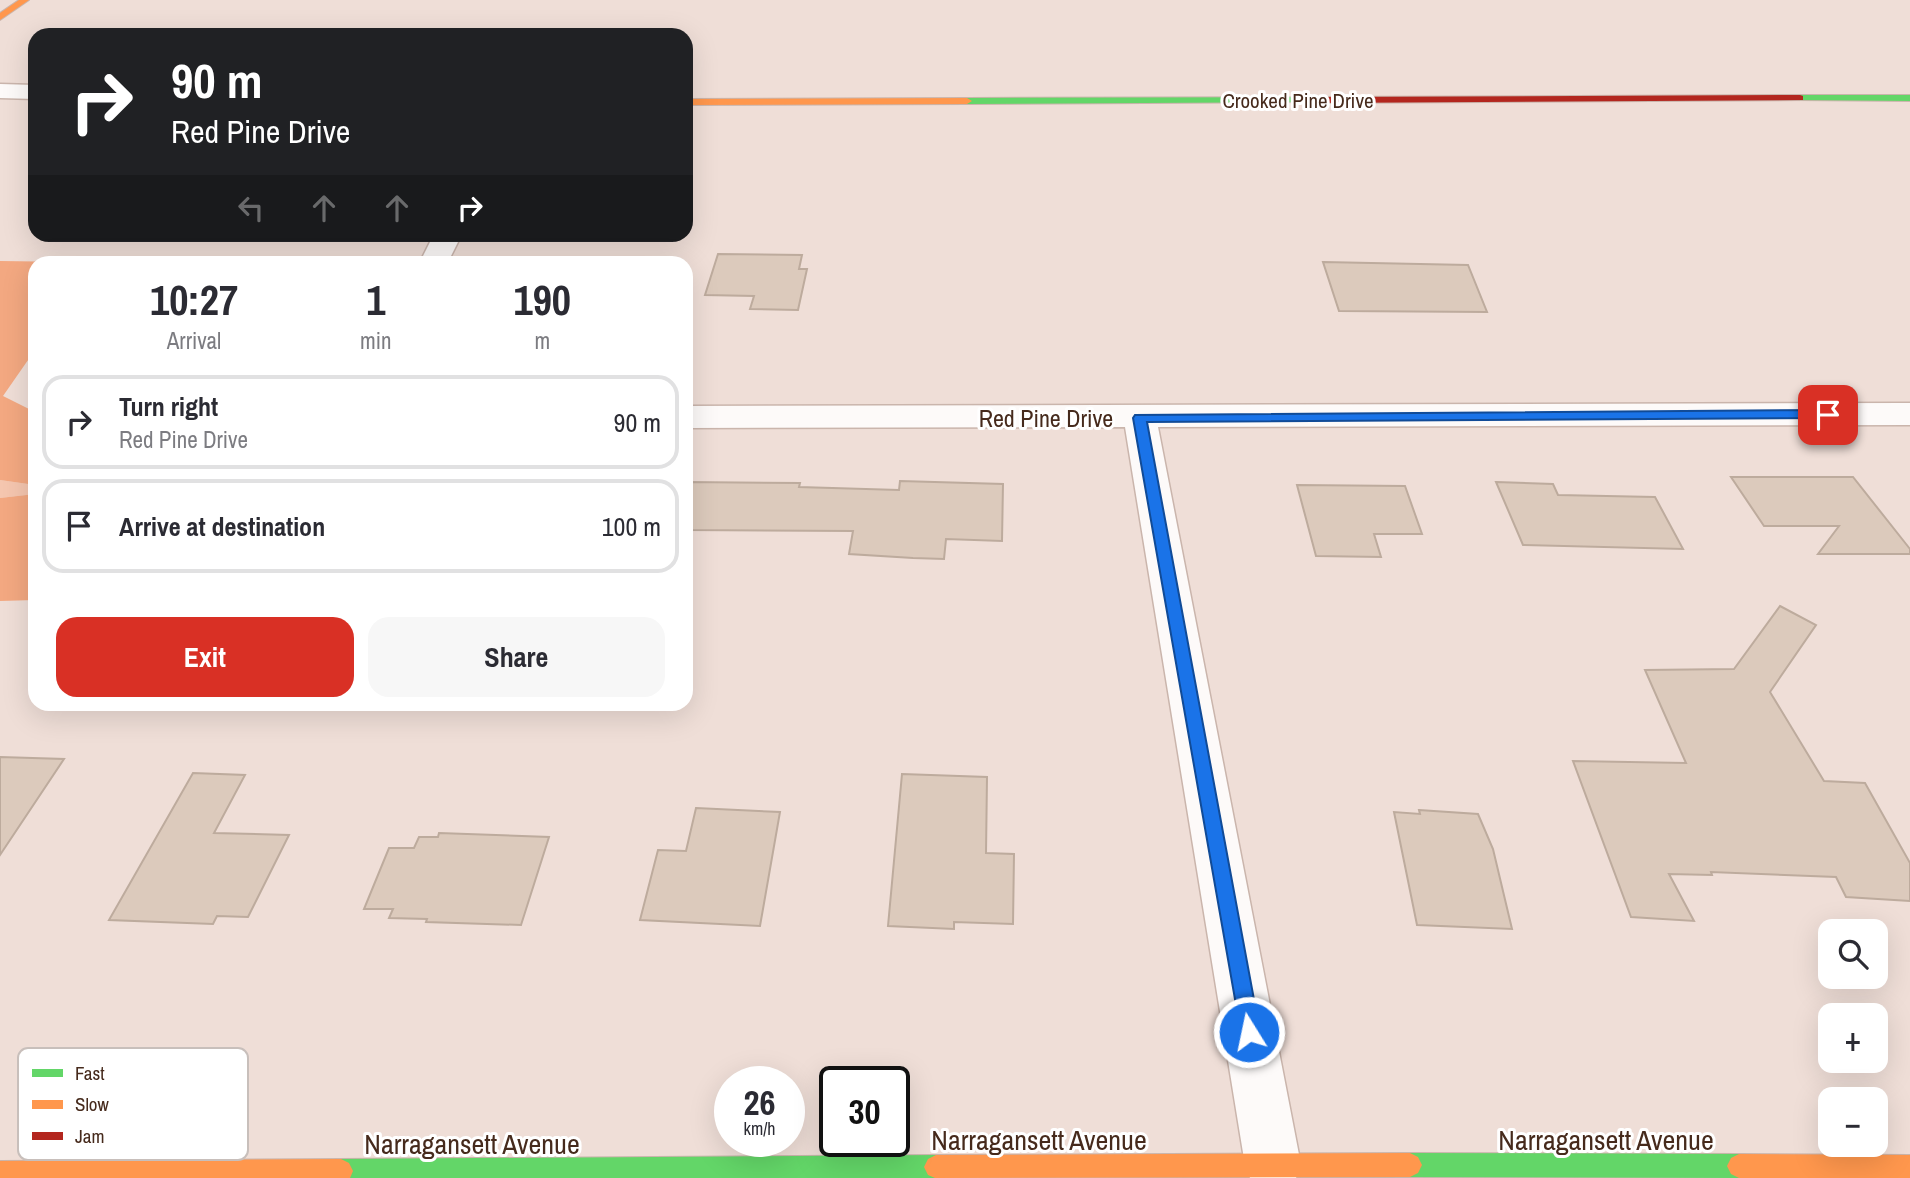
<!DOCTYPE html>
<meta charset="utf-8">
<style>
:root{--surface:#fff;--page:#f7f7f7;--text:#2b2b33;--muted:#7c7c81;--line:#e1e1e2;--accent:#d93025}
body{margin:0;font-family:"Archivo Narrow",sans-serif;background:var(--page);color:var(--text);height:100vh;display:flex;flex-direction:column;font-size:26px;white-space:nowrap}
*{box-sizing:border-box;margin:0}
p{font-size:23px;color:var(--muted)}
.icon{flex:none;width:38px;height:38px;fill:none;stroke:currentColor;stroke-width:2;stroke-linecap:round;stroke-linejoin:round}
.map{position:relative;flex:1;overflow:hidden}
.side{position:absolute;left:28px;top:256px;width:665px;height:455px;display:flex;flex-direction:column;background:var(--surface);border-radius:21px;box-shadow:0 7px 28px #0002}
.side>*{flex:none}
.hud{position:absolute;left:28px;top:28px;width:665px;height:214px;border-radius:21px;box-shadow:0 7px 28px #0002;background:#202124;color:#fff;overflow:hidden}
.buttons{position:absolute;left:1818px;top:919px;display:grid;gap:14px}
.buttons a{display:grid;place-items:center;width:70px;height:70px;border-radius:14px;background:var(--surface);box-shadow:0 7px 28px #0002;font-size:35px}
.speed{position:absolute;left:714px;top:1066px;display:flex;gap:14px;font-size:35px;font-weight:700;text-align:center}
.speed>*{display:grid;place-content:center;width:91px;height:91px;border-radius:50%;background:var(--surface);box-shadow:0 7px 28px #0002;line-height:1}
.speed small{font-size:18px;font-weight:400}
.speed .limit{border:4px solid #111;border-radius:10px;background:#fff;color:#111}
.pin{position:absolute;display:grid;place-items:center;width:60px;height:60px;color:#fff;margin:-30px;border-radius:14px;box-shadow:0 4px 10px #0006}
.me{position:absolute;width:77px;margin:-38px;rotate:350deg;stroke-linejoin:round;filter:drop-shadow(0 0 5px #0008)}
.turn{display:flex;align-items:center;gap:24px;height:147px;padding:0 28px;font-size:32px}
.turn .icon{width:91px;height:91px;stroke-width:2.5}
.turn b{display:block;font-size:49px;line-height:60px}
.lanes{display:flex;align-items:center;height:66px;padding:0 28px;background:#0003;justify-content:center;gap:35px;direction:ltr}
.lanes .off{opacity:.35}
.eta{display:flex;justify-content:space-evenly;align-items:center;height:119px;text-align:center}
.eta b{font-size:42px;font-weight:700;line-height:49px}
.cta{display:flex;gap:14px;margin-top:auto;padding:14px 28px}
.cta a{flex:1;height:80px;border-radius:21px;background:var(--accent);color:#fff;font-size:28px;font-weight:700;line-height:80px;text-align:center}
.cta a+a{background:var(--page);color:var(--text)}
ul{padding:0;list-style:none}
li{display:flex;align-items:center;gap:21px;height:94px;margin:0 14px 10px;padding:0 14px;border:4px solid var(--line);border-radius:21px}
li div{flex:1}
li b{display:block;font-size:26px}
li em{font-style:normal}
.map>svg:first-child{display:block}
</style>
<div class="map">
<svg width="1910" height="1178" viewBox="0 0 1910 1178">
<rect width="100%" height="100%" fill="#efded7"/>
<path fill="#f5c6af" d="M 0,480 L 35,485 L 35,494 L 0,498 Z"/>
<g fill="#f3a881">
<path d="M 0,261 L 74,262 L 35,262 L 35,350 L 3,396 L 35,412 L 35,485 L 0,480 Z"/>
<path d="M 35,494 L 35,600 L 0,601 L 0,498 Z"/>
</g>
<g fill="#dccabc" stroke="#bdab9d" stroke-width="2">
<path d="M 718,254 L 802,255 L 799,269 L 807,269 L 798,310 L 750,309 L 754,296 L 705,295 Z"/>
<path d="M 1323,262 L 1468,265 L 1487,312 L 1339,311 Z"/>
<path d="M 1731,477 L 1853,477 L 1910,549 L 1910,554 L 1818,554 L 1839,526 L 1764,526 Z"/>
<path d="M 900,481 L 1003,484 L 1002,541 L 946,539 L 944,559 L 913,558 L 849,554 L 853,531 L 686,530 L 686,482 L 800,483 L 799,487 L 899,490 Z"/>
<path d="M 1496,482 L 1553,484 L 1558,495 L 1655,497 L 1683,549 L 1523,545 Z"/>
<path d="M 1297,485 L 1405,486 L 1422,534 L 1374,534 L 1381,557 L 1316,556 Z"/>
<path d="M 1780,606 L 1816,625 L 1770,692 L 1824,781 L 1865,783 L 1910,863 L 1910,901 L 1846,897 L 1836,877 L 1711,872 L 1712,875 L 1669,874 L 1694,921 L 1631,917 L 1573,761 L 1686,763 L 1645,670 L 1734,669 Z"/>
<path d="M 0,757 L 64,759 L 0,855 Z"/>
<path d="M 193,773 L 245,775 L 214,833 L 289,835 L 248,917 L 217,916 L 213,924 L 109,920 Z"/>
<path d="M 902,774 L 987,777 L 986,853 L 1014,854 L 1013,924 L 954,922 L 954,929 L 888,926 Z"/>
<path d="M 696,808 L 780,812 L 760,926 L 640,920 L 658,850 L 686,851 Z"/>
<path d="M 1419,810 L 1478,814 L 1493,849 L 1512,929 L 1417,925 L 1394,812 L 1420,814 Z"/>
<path d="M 439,833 L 549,837 L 521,925 L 426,922 L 427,919 L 389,918 L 393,909 L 364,909 L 389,848 L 414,848 L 419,837 L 438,837 Z"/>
</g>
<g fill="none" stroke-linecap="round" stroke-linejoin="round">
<g stroke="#cab5ac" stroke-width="3">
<g id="street">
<path d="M 0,84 L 35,85 L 35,99 L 0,98 Z"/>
<path d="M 434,234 L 462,234 L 448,262 L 420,262 Z"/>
<path d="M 1910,403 L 1910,425 L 1158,427 L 1301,1165 L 1296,1178 L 1250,1178 L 1245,1165 L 1125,427 L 686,428 L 686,406 Z"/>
</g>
</g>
<g stroke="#cab5ac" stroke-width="2">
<g id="fast">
<path d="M 1800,95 L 1910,95 L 1910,101 L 1797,100 L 1797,96 Z"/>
<path d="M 1317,97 L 1322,100 L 1320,102 L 967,104 L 962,101 L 967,98 Z"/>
<path d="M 1410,1153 L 1739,1154 L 1747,1158 L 1751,1166 L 1747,1174 L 1739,1178 L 1410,1177 L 1402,1173 L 1398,1165 L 1402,1157 Z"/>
<path d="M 936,1155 L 944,1159 L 948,1167 L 944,1175 L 937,1178 L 332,1178 L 329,1171 L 333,1163 L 341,1159 Z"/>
</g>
</g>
<g stroke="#cab5ac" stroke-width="2">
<g id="slow">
<path d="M 19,0 L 29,0 L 0,20 L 0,13 Z"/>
<path d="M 686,99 L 967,98 L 972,101 L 967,104 L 686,105 Z"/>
<path d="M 1410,1153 L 1418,1157 L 1422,1165 L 1418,1173 L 1410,1177 L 935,1178 L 928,1175 L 924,1167 L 928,1159 L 936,1155 Z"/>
<path d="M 1739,1154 L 1910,1155 L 1910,1178 L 1739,1178 L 1731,1174 L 1727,1166 L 1731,1158 Z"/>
<path d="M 341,1159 L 349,1163 L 353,1171 L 350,1178 L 0,1178 L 0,1161 Z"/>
</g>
</g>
<g stroke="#cab5ac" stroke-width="2">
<path id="jam" d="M 1800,95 L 1803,96 L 1803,100 L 1317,103 L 1312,100 L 1317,97 Z"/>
</g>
<use href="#street" fill="#fdfaf9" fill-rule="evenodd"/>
<use href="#fast" fill="#63d668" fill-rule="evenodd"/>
<use href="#slow" fill="#ff974d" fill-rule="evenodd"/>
<use href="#jam" fill="#b3261e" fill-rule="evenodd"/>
</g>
<path fill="#1a73e8" stroke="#114b97" stroke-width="2" d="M 1828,410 L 1834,415 L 1832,418 L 1147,422 L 1260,1032 L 1257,1039 L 1249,1042 L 1242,1039 L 1133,418 L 1135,415 Z"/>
<g text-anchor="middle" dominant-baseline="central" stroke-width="6" stroke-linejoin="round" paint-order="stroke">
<g font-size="21" fill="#462a1c" stroke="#fff">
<text x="1298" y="100">Crooked Pine Drive</text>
</g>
<g font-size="24" fill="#462a1c" stroke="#fff">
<text x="1046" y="418">Red Pine Drive</text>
</g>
<g font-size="28" fill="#462a1c" stroke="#fff">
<text x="1039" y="1140">Narragansett Avenue</text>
<text x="1606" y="1140">Narragansett Avenue</text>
<text x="472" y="1144">Narragansett Avenue</text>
</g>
</g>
<rect x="18" y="1048" width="230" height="112" rx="10" fill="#fff" stroke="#c8bfbb" stroke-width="2"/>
<rect x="32" y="1069" width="31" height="8" fill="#63d668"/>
<rect x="32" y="1100" width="31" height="9" fill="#ff974d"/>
<rect x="32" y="1132" width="31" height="8" fill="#b3261e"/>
<g font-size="19" fill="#462a1c">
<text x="75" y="1080">Fast</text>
<text x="75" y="1111">Slow</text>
<text x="75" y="1143">Jam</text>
</g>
</svg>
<div class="buttons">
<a><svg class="icon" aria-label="search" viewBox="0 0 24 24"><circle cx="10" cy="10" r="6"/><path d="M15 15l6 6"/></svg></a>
<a>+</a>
<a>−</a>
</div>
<div class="speed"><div>26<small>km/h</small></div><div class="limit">30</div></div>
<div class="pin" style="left:1828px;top:415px;background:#d93025"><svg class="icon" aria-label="arrive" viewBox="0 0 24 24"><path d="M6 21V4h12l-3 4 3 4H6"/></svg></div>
<svg class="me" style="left:1249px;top:1032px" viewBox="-20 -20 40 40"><circle r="17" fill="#1a73e8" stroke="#fff" stroke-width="3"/><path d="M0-11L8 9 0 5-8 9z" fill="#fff"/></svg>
<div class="hud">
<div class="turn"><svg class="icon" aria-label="right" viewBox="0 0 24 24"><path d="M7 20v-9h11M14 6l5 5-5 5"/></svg><div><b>90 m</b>Red Pine Drive</div></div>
<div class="lanes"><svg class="icon off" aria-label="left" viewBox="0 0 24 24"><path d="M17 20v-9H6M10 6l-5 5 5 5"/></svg><svg class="icon off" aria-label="ahead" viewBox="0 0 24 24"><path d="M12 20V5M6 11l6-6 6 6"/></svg><svg class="icon off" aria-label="ahead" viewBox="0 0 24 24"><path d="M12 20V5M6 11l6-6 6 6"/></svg><svg class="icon" aria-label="right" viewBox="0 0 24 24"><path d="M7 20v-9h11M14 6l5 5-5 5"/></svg></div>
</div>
<section class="side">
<div class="eta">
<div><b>10:27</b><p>Arrival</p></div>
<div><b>1</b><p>min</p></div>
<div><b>190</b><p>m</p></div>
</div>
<ul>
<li><svg class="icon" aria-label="right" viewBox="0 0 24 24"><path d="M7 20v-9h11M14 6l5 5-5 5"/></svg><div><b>Turn right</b><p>Red Pine Drive</p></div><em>90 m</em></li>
<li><svg class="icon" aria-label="arrive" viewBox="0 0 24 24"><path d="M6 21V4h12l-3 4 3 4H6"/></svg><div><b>Arrive at destination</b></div><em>100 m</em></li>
</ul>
<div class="cta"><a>Exit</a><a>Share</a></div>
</section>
</div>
